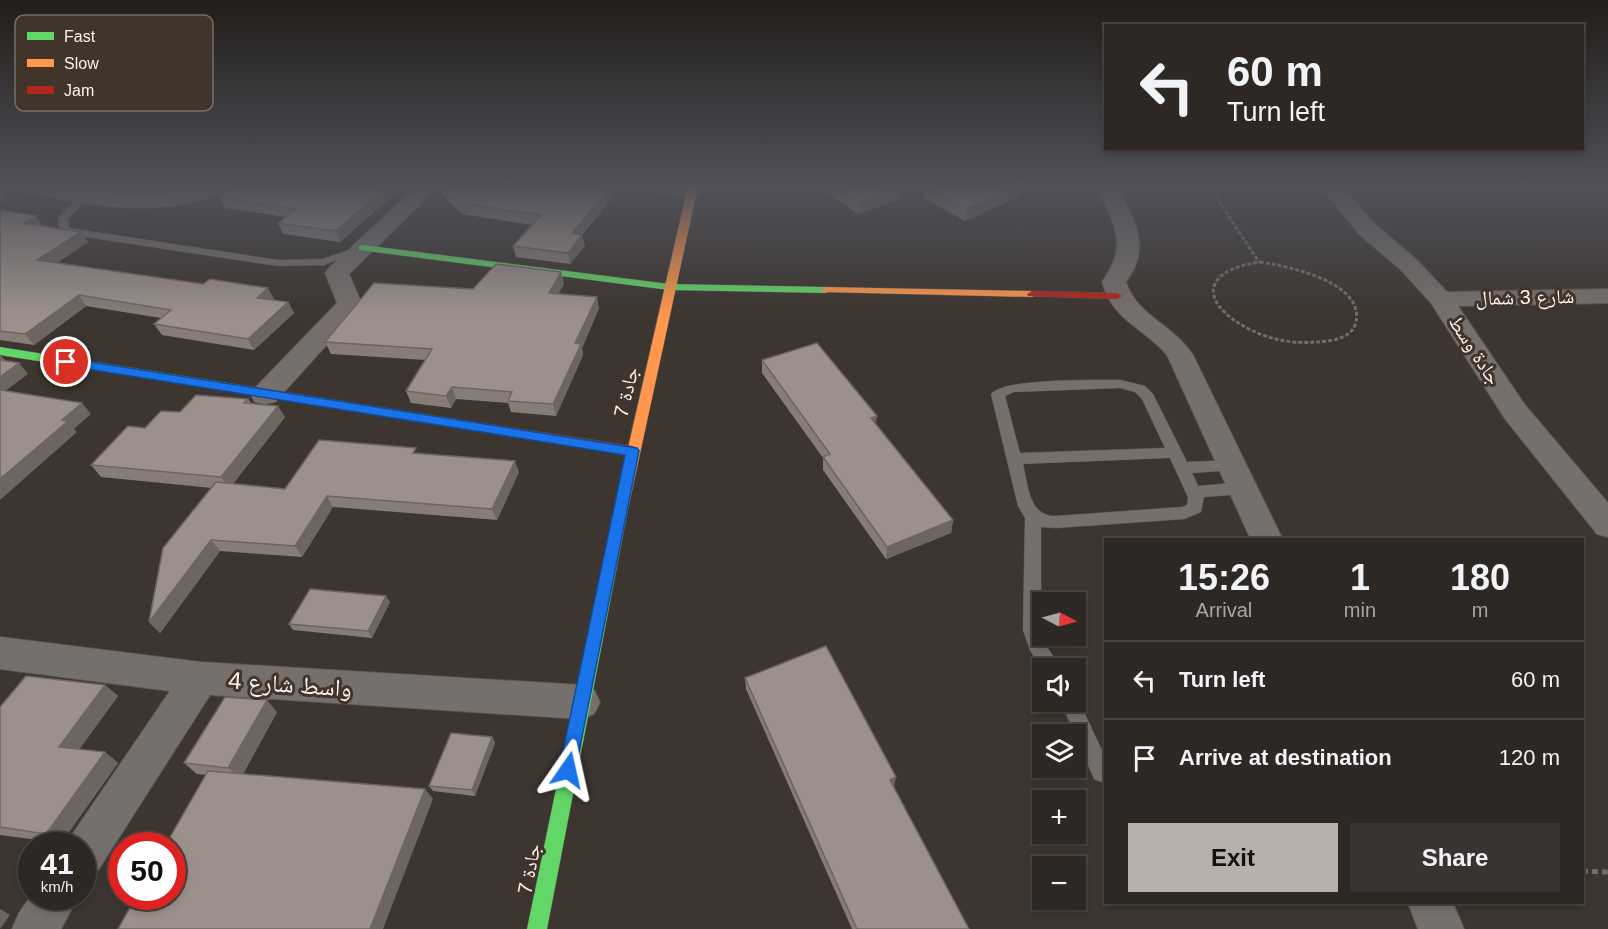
<!DOCTYPE html>
<meta charset="utf-8">
<style>
:root{--surface:#2d2824;--page:#393431;--text:#f1f3f6;--muted:#a7a6a6;--line:#484441;--accent:#b8b0aa}
body{margin:0;font-family:Helvetica,"Noto Naskh Arabic",sans-serif;background:var(--page);color:var(--text);height:100vh;display:flex;flex-direction:column;font-size:22px;white-space:nowrap}
*{box-sizing:border-box;margin:0}
p{font-size:20px;color:var(--muted)}
.icon{flex:none;width:33px;height:33px;fill:none;stroke:currentColor;stroke-width:2;stroke-linecap:round;stroke-linejoin:round}
.map{position:relative;flex:1;overflow:hidden}
.details{position:absolute;left:1104px;top:538px;width:480px;height:366px;display:flex;flex-direction:column;background:var(--surface);border-radius:0px;box-shadow:0 3px 9px #0003,0 0 0 2px var(--line)}
.details>*{flex:none}
.guide{position:absolute;left:1104px;top:24px;width:480px;height:126px;border-radius:0px;box-shadow:0 3px 9px #0003,0 0 0 2px var(--line);background:#2d2824;color:var(--text);overflow:hidden}
.needle{width:39px;rotate:96deg}
.fabs{position:absolute;left:1032px;top:592px;display:grid;gap:12px}
.fabs a{display:grid;place-items:center;width:54px;height:54px;border-radius:0px;background:var(--surface);box-shadow:0 3px 9px #0003,0 0 0 2px var(--line);font-size:30px}
.speed{position:absolute;left:18px;top:832px;display:flex;gap:12px;font-size:30px;font-weight:700;text-align:center}
.speed>*{display:grid;place-content:center;width:78px;height:78px;border-radius:50%;background:var(--surface);box-shadow:0 3px 9px #0003,0 0 0 2px var(--line);line-height:1}
.speed small{font-size:15px;font-weight:400}
.speed .limit{border:9px solid #d22;background:#fff;color:#111}
.pin{position:absolute;display:grid;place-items:center;width:51px;height:51px;color:#fff;margin:-26px;border:3px solid #fff;border-radius:50%;box-shadow:0 2px 6px #0007}
.me{position:absolute;width:66px;margin:-33px;rotate:11deg;stroke-linejoin:round;filter:drop-shadow(0 0 4px #0008)}
.turn{display:flex;align-items:center;gap:21px;height:126px;padding:0 24px;font-size:27px}
.turn .icon{width:78px;height:78px;stroke-width:2.5}
.turn b{display:block;font-size:42px;line-height:51px}
.eta{display:flex;justify-content:space-evenly;align-items:center;height:102px;text-align:center}
.eta b{font-size:36px;font-weight:800;line-height:42px}
.action{display:flex;gap:12px;margin-top:auto;padding:12px 24px}
.action a{flex:1;height:69px;border-radius:0px;background:var(--accent);color:#111;font-size:24px;font-weight:800;line-height:69px;text-align:center}
.action a+a{background:var(--page);color:var(--text)}
ul{padding:0;list-style:none}
li{display:flex;align-items:center;gap:18px;height:78px;padding:0 24px;border-top:2px solid var(--line)}
li div{flex:1}
li b{display:block;font-size:22px}
li em{font-style:normal}
.map>svg:first-child{display:block}
</style>
<div class="map">
<svg width="1608" height="929" viewBox="0 0 1608 929">
<rect width="100%" height="100%" fill="#3c3530"/>
<g fill="none" stroke-linecap="round" stroke-linejoin="round">
<g stroke="#5b5450" stroke-width="1">
<g id="lane">
<path d="M 85,193 L 90,196 L 68,219 L 69,228 L 278,260 L 323,259 L 360,246 L 366,249 L 324,265 L 278,266 L 59,233 L 58,218 L 81,194 Z"/>
<path d="M 1120,380 L 1145,386 L 1153,394 L 1187,462 L 1233,460 L 1238,461 L 1241,465 L 1238,469 L 1233,470 L 1192,473 L 1198,486 L 1243,482 L 1248,484 L 1251,488 L 1248,492 L 1243,494 L 1204,497 L 1201,512 L 1184,519 L 1056,528 L 1041,527 L 1041,630 L 1044,642 L 1061,669 L 1042,670 L 1030,650 L 1023,630 L 1025,518 L 1018,506 L 991,394 C 1004,378 1096,380 1120,380 ZM 1120,388 L 1135,392 L 1142,399 L 1165,448 L 1020,453 L 1005,396 L 1014,392 ZM 1170,458 L 1188,497 L 1187,505 L 1182,507 L 1056,516 C 1029,517 1028,485 1023,464 Z"/>
<path d="M 1076,695 L 1106,759 L 1106,780 L 1101,782 L 1094,779 L 1061,702 L 1076,702 Z"/>
</g>
</g>
<g stroke="#5b5450" stroke-width="2">
<g id="street">
<path d="M 10,186 C 25,186 41,185 56,186 C 87,188 117,196 148,194 C 176,193 202,185 230,186 C 226,193 218,194 211,196 C 150,219 81,203 20,192 L 13,190 Z"/>
<path d="M 417,186 L 439,186 L 349,274 L 362,304 L 359,309 L 275,402 L 265,404 L 255,402 L 251,395 L 255,388 L 337,303 L 325,273 L 329,268 Z"/>
<path d="M 643,186 L 696,186 L 702,191 L 699,195 C 684,199 662,194 646,190 Z"/>
<path d="M 1097,186 L 1117,186 C 1135,221 1152,247 1126,282 C 1137,316 1174,325 1193,355 L 1283,540 L 1251,540 L 1167,355 C 1143,327 1113,321 1102,282 C 1130,242 1113,226 1097,186 Z"/>
<path d="M 1320,186 L 1341,186 L 1376,225 L 1417,260 L 1447,292 L 1608,289 L 1608,303 L 1458,306 L 1525,405 L 1608,503 L 1608,537 L 1597,534 L 1505,419 L 1431,303 L 1401,270 L 1360,235 Z"/>
<path d="M 0,637 L 200,662 L 581,685 L 594,690 L 600,702 L 594,714 L 581,719 L 210,695 L 97,872 L 82,878 L 82,846 L 65,846 L 67,842 L 170,691 L 0,669 Z"/>
<path d="M 32,894 L 32,897 L 78,897 L 61,929 L 12,929 L 19,913 Z"/>
<path d="M 1408,903 L 1453,903 L 1464,929 L 1418,929 Z"/>
</g>
</g>
<g stroke="#5b5450" stroke-width="1">
<g id="fast">
<path d="M 363,245 L 669,284 L 826,287 L 831,290 L 826,293 L 669,290 L 359,250 L 359,246 Z"/>
<path d="M 0,347 L 474,422 L 480,426 L 474,430 L 0,355 Z"/>
<path d="M 621,504 L 626,505 L 628,509 L 547,929 L 527,929 L 614,509 L 616,505 Z"/>
</g>
</g>
<g stroke="#5b5450" stroke-width="1">
<g id="slow">
<path d="M 688,186 L 698,186 L 628,509 L 626,513 L 616,513 L 614,509 Z"/>
<path d="M 826,287 L 1032,291 L 1037,294 L 1032,297 L 822,292 L 821,290 Z"/>
</g>
</g>
<g stroke="#5b5450" stroke-width="1">
<g id="jam">
<path d="M 1032,291 L 1117,293 L 1122,296 L 1117,299 L 1028,296 L 1027,294 Z"/>
<path d="M 474,422 L 633,446 L 640,451 L 633,456 L 469,429 L 468,426 Z"/>
</g>
</g>
<g stroke="#726d69" stroke-width="3" stroke-dasharray="4 2" stroke-linecap="butt">
<path d="M 1209,186 L 1259,262"/>
<path d="M 1260,262 C 1288,266 1369,283 1355,325 C 1350,339 1328,342 1315,342 C 1294,344 1272,340 1253,331 C 1201,306 1197,271 1260,262 Z"/>
</g>
<path stroke="#726d69" stroke-width="5" stroke-dasharray="6 4" stroke-linecap="butt" d="M 1582,871 L 1608,872"/>
<use href="#lane" fill="#76706c" fill-rule="evenodd"/>
<use href="#street" fill="#76706c" fill-rule="evenodd"/>
<use href="#fast" fill="#63d668" fill-rule="evenodd"/>
<use href="#slow" fill="#ff974d" fill-rule="evenodd"/>
<use href="#jam" fill="#b3261e" fill-rule="evenodd"/>
</g>
<g fill="#867c78">
<path d="M 236,186 L 404,186 L 340,242 L 283,234 L 278,223 L 286,217 L 225,208 L 219,197 Z"/>
<path d="M 439,186 L 612,186 L 614,196 L 582,235 L 585,246 L 570,264 L 516,257 L 513,246 L 533,225 L 462,214 L 442,195 Z"/>
<path d="M 818,186 L 900,186 L 901,187 L 900,199 L 858,214 Z"/>
<path d="M 1550,186 L 1587,186 L 1583,191 Z"/>
<path d="M 926,187 L 1022,195 L 965,221 L 924,198 Z"/>
<path d="M 0,210 L 88,242 L 57,263 L 274,299 L 272,300 L 288,302 L 294,313 L 254,350 L 162,335 L 154,324 L 161,318 L 86,306 L 34,345 L 0,340 Z"/>
<path d="M 561,272 L 564,284 L 558,294 L 599,308 L 582,348 L 583,355 L 556,416 L 511,412 L 508,403 L 456,399 L 451,408 L 411,403 L 406,391 L 425,360 L 331,354 L 325,342 L 473,289 Z"/>
<path d="M 762,360 L 876,424 L 953,520 L 951,533 L 886,559 L 823,470 L 823,458 L 762,373 Z"/>
<path d="M 248,399 L 251,403 L 285,417 L 233,484 L 285,489 L 419,454 L 519,472 L 497,520 L 333,507 L 302,557 L 220,551 L 160,633 L 149,622 L 212,488 L 101,477 L 91,465 L 180,412 Z"/>
<path d="M 390,602 L 372,638 L 293,630 L 289,624 Z"/>
<path d="M 745,678 L 894,788 L 969,929 L 852,929 L 746,689 Z"/>
<path d="M 105,685 L 118,696 L 79,749 L 105,752 L 118,763 L 61,843 L 0,835 L 0,707 Z"/>
<path d="M 277,712 L 243,774 L 425,789 L 433,799 L 197,774 L 184,763 Z"/>
<path d="M 492,737 L 495,743 L 475,796 L 433,791 L 429,786 Z"/>
</g>
<g fill="#6d6561">
<path d="M 389,186 L 404,186 L 340,242 L 335,231 Z"/>
<path d="M 612,186 L 614,196 L 574,244 L 572,233 Z"/>
<path d="M 1018,186 L 1024,186 L 1022,195 L 965,221 L 967,209 Z"/>
<path d="M 901,187 L 900,199 L 858,214 L 859,202 Z"/>
<path d="M 0,189 L 7,198 L 0,202 Z"/>
<path d="M 36,216 L 43,226 L 24,223 Z"/>
<path d="M 81,232 L 88,242 L 45,271 L 37,260 Z"/>
<path d="M 582,235 L 585,246 L 570,264 L 568,253 Z"/>
<path d="M 561,272 L 564,284 L 551,305 L 549,293 Z"/>
<path d="M 268,288 L 274,299 L 263,309 L 257,298 Z"/>
<path d="M 79,295 L 86,306 L 34,345 L 25,334 Z"/>
<path d="M 597,297 L 599,308 L 582,348 L 583,355 L 556,416 L 553,404 L 575,343 Z"/>
<path d="M 288,302 L 294,313 L 254,350 L 248,339 Z"/>
<path d="M 0,354 L 8,364 L 0,369 Z"/>
<path d="M 19,363 L 28,374 L 0,395 L 0,377 Z"/>
<path d="M 452,387 L 456,399 L 451,408 L 446,396 Z"/>
<path d="M 82,403 L 91,414 L 74,429 L 77,432 L 0,500 L 0,479 L 62,420 Z"/>
<path d="M 278,406 L 285,417 L 229,489 L 221,477 Z"/>
<path d="M 877,416 L 875,429 L 871,418 Z"/>
<path d="M 515,461 L 519,472 L 497,520 L 492,509 Z"/>
<path d="M 327,496 L 333,507 L 302,557 L 295,546 Z"/>
<path d="M 953,520 L 951,533 L 886,559 L 887,547 Z"/>
<path d="M 211,540 L 220,551 L 160,633 L 149,622 Z"/>
<path d="M 386,596 L 390,602 L 372,638 L 368,631 Z"/>
<path d="M 105,685 L 118,696 L 73,758 L 59,747 Z"/>
<path d="M 267,700 L 277,712 L 240,779 L 228,768 Z"/>
<path d="M 492,737 L 495,743 L 475,796 L 472,790 Z"/>
<path d="M 105,752 L 118,763 L 61,843 L 46,834 Z"/>
<path d="M 896,777 L 894,788 L 890,780 Z"/>
<path d="M 425,789 L 433,799 L 383,929 L 370,929 Z"/>
<path d="M 0,909 L 10,915 L 0,929 Z"/>
</g>
<g fill="#9c908b" stroke="#6d6561" stroke-width="1.5">
<path d="M 236,186 L 389,186 L 335,231 L 278,223 L 296,209 L 219,197 Z"/>
<path d="M 440,186 L 612,186 L 572,233 L 582,235 L 568,253 L 513,246 L 541,215 L 459,203 Z"/>
<path d="M 835,186 L 900,186 L 901,187 L 859,202 Z"/>
<path d="M 927,186 L 1018,186 L 967,209 L 926,187 Z"/>
<path d="M 0,210 L 36,216 L 24,223 L 81,232 L 37,260 L 203,284 L 210,279 L 268,288 L 257,298 L 288,302 L 248,339 L 154,324 L 171,310 L 79,295 L 25,334 L 0,331 Z"/>
<path d="M 496,264 L 561,272 L 549,293 L 597,297 L 575,343 L 581,344 L 553,404 L 508,401 L 512,392 L 452,387 L 446,396 L 406,391 L 432,349 L 325,342 L 374,283 L 473,289 Z"/>
<path d="M 817,343 L 877,416 L 871,418 L 953,520 L 887,547 L 823,457 L 830,454 L 762,360 Z"/>
<path d="M 0,360 L 19,363 L 0,377 Z"/>
<path d="M 0,390 L 82,403 L 62,420 L 68,421 L 0,479 Z"/>
<path d="M 196,395 L 248,399 L 244,403 L 278,406 L 221,477 L 91,465 L 128,426 L 145,428 L 161,411 L 180,412 Z"/>
<path d="M 319,440 L 416,448 L 413,453 L 515,461 L 492,509 L 327,496 L 295,546 L 211,540 L 149,622 L 163,548 L 216,482 L 285,489 Z"/>
<path d="M 310,589 L 386,596 L 368,631 L 289,624 Z"/>
<path d="M 826,646 L 896,777 L 890,780 L 969,929 L 857,929 L 745,678 Z"/>
<path d="M 26,676 L 105,685 L 59,747 L 105,752 L 46,834 L 0,827 L 0,707 Z"/>
<path d="M 225,697 L 267,700 L 228,768 L 184,763 Z"/>
<path d="M 451,733 L 492,737 L 472,790 L 429,786 Z"/>
<path d="M 208,771 L 425,789 L 370,929 L 118,929 L 136,897 L 172,897 L 172,846 L 165,846 Z"/>
</g>
<linearGradient id="sky" x2="0" y2="1"><stop stop-color="#211d1a"/><stop offset="0.59" stop-color="#505159"/><stop offset="1" stop-color="#505159" stop-opacity="0"/></linearGradient>
<rect width="1608" height="316" fill="url(#sky)"/>
<path fill="#1a73e8" stroke="#114b97" stroke-width="1.5" d="M 66,358 L 637,448 L 639,451 L 574,777 L 568,779 L 561,777 L 559,770 L 625,455 L 62,365 L 62,359 Z"/>
<g text-anchor="middle" dominant-baseline="central" stroke-width="6" stroke-linejoin="round" paint-order="stroke">
<g font-size="20" fill="#fbf2ec" stroke="#41342b">
<text transform="translate(1525 297) rotate(-1)">شارع 3 شمال</text>
<text transform="translate(1475 350) rotate(57)">جادة وسط</text>
<text transform="translate(626 392) rotate(-77)">جادة 7</text>
<text transform="translate(529 869) rotate(-79)">جادة 7</text>
</g>
<g font-size="24" fill="#fbf2ec" stroke="#41342b">
<text transform="translate(290 684) rotate(4)">واسط شارع 4</text>
</g>
</g>
<rect x="15" y="15" width="198" height="96" rx="9" fill="#41342b" stroke="#796d65" stroke-width="1.5"/>
<rect x="27" y="32" width="27" height="8" fill="#63d668"/>
<rect x="27" y="59" width="27" height="8" fill="#ff974d"/>
<rect x="27" y="86" width="27" height="8" fill="#b3261e"/>
<g font-size="16" fill="#fbf2ec">
<text x="64" y="42">Fast</text>
<text x="64" y="69">Slow</text>
<text x="64" y="96">Jam</text>
</g>
</svg>
<div class="fabs">
<a><svg class="needle" viewBox="-14 -14 28 28"><path d="M0-13l5 13h-10z" fill="#e53935"/><path d="M0 13l5-13h-10z" fill="#a7a6a6"/></svg></a>
<a><svg class="icon" aria-label="sound" viewBox="0 0 24 24"><path d="M4 9h4l5-4v14l-5-4H4zM17 9q2 3 0 6"/></svg></a>
<a><svg class="icon" aria-label="layers" viewBox="0 0 24 24"><path d="M12 4l9 5-9 5-9-5zM3 14l9 5 9-5"/></svg></a>
<a>+</a>
<a>−</a>
</div>
<div class="speed"><div>41<small>km/h</small></div><div class="limit">50</div></div>
<div class="pin" style="left:66px;top:362px;background:#d93025"><svg class="icon" aria-label="arrive" viewBox="0 0 24 24"><path d="M6 21V4h12l-3 4 3 4H6"/></svg></div>
<svg class="me" style="left:568px;top:770px" viewBox="-20 -20 40 40"><path d="M0-17L14 15 0 8-14 15z" fill="#1a73e8" stroke="#fff" stroke-width="4"/></svg>
<div class="guide">
<div class="turn"><svg class="icon" aria-label="left" viewBox="0 0 24 24"><path d="M17 20v-9H6M10 6l-5 5 5 5"/></svg><div><b>60 m</b>Turn left</div></div>
</div>
<section class="details">
<div class="eta">
<div><b>15:26</b><p>Arrival</p></div>
<div><b>1</b><p>min</p></div>
<div><b>180</b><p>m</p></div>
</div>
<ul>
<li><svg class="icon" aria-label="left" viewBox="0 0 24 24"><path d="M17 20v-9H6M10 6l-5 5 5 5"/></svg><div><b>Turn left</b></div><em>60 m</em></li>
<li><svg class="icon" aria-label="arrive" viewBox="0 0 24 24"><path d="M6 21V4h12l-3 4 3 4H6"/></svg><div><b>Arrive at destination</b></div><em>120 m</em></li>
</ul>
<div class="action"><a>Exit</a><a>Share</a></div>
</section>
</div>
